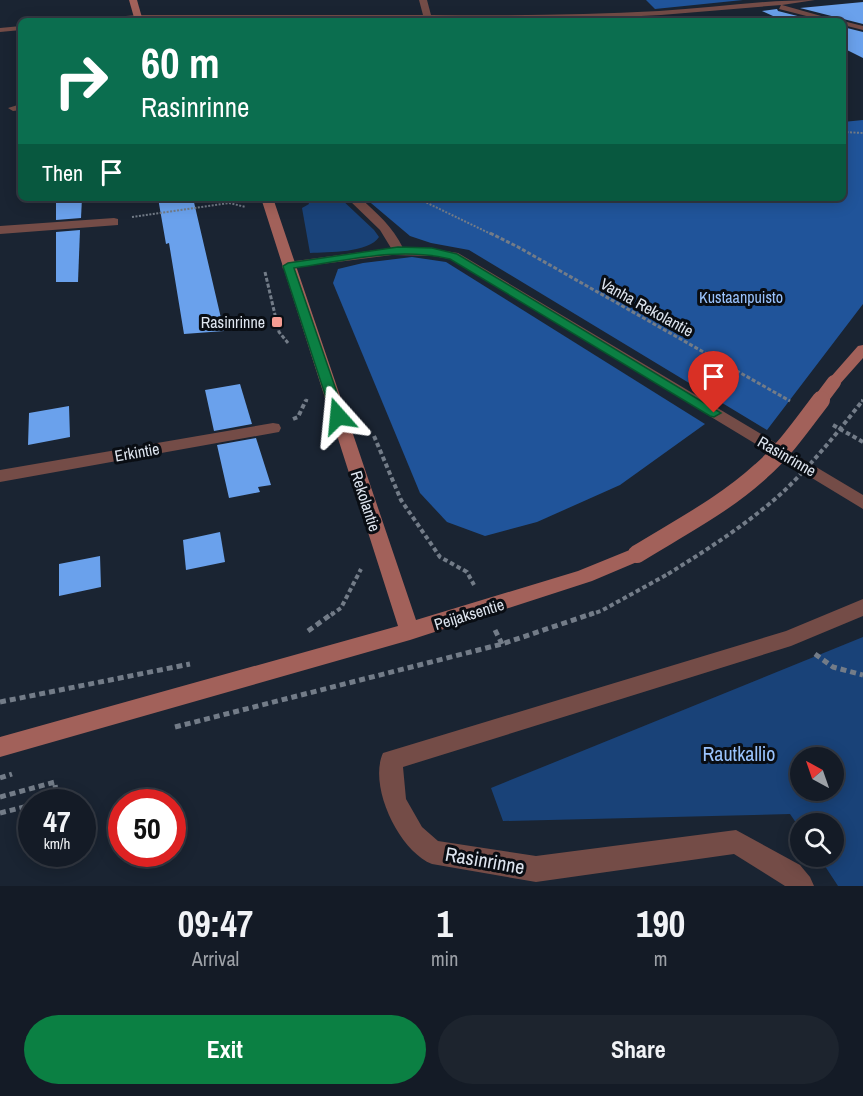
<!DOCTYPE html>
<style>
:root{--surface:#141b26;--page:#1d242e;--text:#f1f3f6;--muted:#9da1a7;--line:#333943;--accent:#0b8043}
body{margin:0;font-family:"Archivo Narrow",sans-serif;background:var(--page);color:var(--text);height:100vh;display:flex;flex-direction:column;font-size:22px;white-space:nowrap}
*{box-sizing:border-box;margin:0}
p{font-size:20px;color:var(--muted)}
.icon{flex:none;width:33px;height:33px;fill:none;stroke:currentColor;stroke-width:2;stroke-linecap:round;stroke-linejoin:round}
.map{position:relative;height:886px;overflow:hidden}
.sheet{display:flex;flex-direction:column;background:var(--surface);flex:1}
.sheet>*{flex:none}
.top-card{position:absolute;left:18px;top:18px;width:828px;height:183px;border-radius:9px;box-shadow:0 3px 15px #0003,0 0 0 2px var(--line);background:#0b6e4f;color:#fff;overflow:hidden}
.needle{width:39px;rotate:320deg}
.tools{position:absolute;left:790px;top:747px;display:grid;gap:12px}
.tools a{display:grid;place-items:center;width:54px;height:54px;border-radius:50%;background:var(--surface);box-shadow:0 3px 15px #0003,0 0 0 2px var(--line);font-size:30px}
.speed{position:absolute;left:18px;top:789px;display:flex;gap:12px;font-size:30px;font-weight:700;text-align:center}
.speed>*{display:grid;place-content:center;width:78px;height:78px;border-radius:50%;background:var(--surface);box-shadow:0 3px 15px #0003,0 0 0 2px var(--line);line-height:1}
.speed small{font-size:15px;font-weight:400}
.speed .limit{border:9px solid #d22;background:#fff;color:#111}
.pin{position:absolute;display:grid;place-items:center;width:51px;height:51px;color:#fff;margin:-62px -26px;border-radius:50% 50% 50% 0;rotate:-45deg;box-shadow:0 0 6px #0007}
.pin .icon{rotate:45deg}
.me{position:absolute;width:66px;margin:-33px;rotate:342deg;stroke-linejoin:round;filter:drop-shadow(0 0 4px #0008)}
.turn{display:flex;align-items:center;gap:21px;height:126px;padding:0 24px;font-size:27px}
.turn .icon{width:78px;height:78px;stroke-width:2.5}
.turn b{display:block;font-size:42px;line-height:51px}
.then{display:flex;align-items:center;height:57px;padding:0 24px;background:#0003;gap:12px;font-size:22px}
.eta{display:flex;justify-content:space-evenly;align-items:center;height:102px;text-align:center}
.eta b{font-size:36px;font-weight:700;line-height:42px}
.button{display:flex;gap:12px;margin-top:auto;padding:12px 24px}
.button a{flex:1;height:69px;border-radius:36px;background:var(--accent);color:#fff;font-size:24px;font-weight:700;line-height:69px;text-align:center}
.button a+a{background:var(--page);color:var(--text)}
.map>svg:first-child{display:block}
</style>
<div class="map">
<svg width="863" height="886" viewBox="0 0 863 886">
<rect width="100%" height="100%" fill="#1a2432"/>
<g fill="#194278" fill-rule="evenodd">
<path d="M 296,198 L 340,198 L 374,230 L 379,237 C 369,253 328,252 310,253 L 302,208 L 309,204 L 307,199 Z"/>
<path d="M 863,637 L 863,886 L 838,886 L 819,857 L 834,856 L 834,824 L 801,824 L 801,830 L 790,814 L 503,821 L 491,788 ZM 801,758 L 834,758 L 834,790 L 801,790 Z"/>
</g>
<g fill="#20549a">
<path d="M 646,0 L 743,0 L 655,9 Z"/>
<path d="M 863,120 L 863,304 L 767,430 L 469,250 L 431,243 L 410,236 L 365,198 L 843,198 L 843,122 Z"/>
<path d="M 412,257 L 446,262 L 705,424 L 620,485 L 537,522 L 485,536 L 447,522 L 420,493 L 333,283 L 338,269 L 363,263 Z"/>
</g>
<g fill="#6aa1ec">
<path d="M 863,2 L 863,24 L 800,8 Z"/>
<path d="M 777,9 L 778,11 L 817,21 L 784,21 L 762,11 Z"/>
<path d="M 843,27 L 863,32 L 863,58 L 843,48 Z"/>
<path d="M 56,198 L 82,198 L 81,218 L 56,220 Z"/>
<path d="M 158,198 L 193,198 L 224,331 L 184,334 L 169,243 L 166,244 Z"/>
<path d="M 80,230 L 78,282 L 56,282 L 56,232 Z"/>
<path d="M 240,384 L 252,424 L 214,431 L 205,390 Z"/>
<path d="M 69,406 L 70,437 L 28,445 L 29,413 Z"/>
<path d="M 256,438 L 271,485 L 258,487 L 260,492 L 229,498 L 217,445 Z"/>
<path d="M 220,532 L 225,562 L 186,570 L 183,540 Z"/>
<path d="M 100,556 L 101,587 L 59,596 L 59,564 Z"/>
</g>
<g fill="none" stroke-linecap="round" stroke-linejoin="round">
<g stroke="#737c88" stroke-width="2" stroke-dasharray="2 1.5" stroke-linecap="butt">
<path d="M 843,132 L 863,133"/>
<path d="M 417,198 L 493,235"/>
<path d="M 132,217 L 229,203 L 246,207"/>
</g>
<g stroke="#737c88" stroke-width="3" stroke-dasharray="4 2" stroke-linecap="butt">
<path d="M 490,233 L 518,247 L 790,401"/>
<path d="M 265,272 L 279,332 L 288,343"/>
<path d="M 306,402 L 307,399"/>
</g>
<g stroke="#737c88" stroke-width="4" stroke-dasharray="4.5 3" stroke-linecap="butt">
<path d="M 293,419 L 298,417 L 306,400"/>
<path d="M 833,425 L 863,442"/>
<path d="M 374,436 L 401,500 L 440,557 L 467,572 L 474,585"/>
<path d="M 331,615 L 341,608 L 361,569"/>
<path d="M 589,615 L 601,611 L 668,574"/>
</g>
<g stroke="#737c88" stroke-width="5" stroke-dasharray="6 4" stroke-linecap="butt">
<path d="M 495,630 L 502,644"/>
<path d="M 308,631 L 333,613"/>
<path d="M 815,654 L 833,667 L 863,675"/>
<path d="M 0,702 L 190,664"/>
<path d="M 175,727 L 502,644 L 594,613"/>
<path d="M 0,778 L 12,774"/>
<path d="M 0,797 L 55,782 L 56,798 L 40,802"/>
<path d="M 0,813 L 32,805"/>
<path d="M 59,854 L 59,860"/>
</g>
<g fill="#744c47" fill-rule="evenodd">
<path d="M 419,0 L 427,0 L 431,15 C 507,16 583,15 659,11 C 711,8 763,0 815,0 L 782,5 L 839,21 L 826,21 L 779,9 L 781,5 L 661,15 L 560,20 L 88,21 L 92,19 L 137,15 L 423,15 Z"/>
<path d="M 841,21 L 843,21 L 863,26 L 863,30 L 843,25 Z"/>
<path d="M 21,26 L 21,30 L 0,32 L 0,28 Z"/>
<path d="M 21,104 L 21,110 L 13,111 L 8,108 Z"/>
<path d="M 347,198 L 360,198 C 377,213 393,227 403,248 L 433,249 L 458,253 L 863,495 L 863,509 L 450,259 L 433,256 L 392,255 L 283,269 L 282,266 L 283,263 L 288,262 L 391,248 L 380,230 Z"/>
<path d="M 114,218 L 118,219 L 118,225 L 0,234 L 0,226 Z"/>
<path d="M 273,423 L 279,424 L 281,428 L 279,432 L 0,482 L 0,470 Z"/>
<path d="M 863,599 L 863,616 L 791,646 L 403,767 L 406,799 L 422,827 L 438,841 L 536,856 L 736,830 L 800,865 L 810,877 L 814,886 L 785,886 L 734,854 L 536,882 L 432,864 C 399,851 368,786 383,753 L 786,631 Z"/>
</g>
<g fill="#a2615a" fill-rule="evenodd">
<path d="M 129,0 L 137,0 L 143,21 L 135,21 Z"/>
<path d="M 261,198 L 273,198 L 416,620 L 578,571 L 637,547 L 644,549 L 646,554 L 644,559 L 592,581 L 410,640 L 0,757 L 0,737 L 398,626 Z"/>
<path d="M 863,345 L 863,358 L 839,385 L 829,385 L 826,382 L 829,379 L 858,346 Z"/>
</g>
<path stroke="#737c88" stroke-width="3" stroke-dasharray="4 2" stroke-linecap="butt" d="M 862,402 L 863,400"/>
<path stroke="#737c88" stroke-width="4" stroke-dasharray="4.5 3" stroke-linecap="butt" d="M 668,574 C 708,549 749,523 784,491 C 813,463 838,432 863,400"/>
<path stroke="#a2615a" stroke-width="14" d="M 819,402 L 834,382"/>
<path stroke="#a2615a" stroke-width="18" d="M 637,554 C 679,528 724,505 761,471 C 784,451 802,425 821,400"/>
</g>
<path fill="#0b8043" stroke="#07532c" stroke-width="1.5" d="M 398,247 L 432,248 L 457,254 L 721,413 L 714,417 L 710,416 L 450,259 C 399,246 345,261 294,268 L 345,416 L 343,419 L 333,419 L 283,266 L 288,263 Z"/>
<rect fill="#f59c92" stroke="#090d13" stroke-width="2" x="271" y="316" width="12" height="12" rx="3"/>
<g text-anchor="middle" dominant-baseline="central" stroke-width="6" stroke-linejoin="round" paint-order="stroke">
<g font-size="16" fill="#9ac3fd" stroke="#090d13">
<text x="741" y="297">Kustaanpuisto</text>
</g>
<g font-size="16" fill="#dee5ef" stroke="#090d13">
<text transform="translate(647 307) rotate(29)">Vanha Rekolantie</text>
<text transform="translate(137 452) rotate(-10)">Erkintie</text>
<text transform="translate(787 456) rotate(30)">Rasinrinne</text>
<text transform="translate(366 501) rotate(72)">Rekolantie</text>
<text transform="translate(469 614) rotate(-17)">Peijaksentie</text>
</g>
<g font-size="16" fill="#dee5ef" stroke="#090d13" text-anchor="end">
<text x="265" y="322">Rasinrinne</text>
</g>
<g font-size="20" fill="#9ac3fd" stroke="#090d13">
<text x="739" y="753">Rautkallio</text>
</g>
<g font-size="20" fill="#dee5ef" stroke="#090d13">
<text transform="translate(485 860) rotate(10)">Rasinrinne</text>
</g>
</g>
</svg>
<div class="tools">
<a><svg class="needle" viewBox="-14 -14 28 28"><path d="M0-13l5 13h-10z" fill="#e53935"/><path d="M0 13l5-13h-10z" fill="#9da1a7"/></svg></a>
<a><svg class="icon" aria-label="search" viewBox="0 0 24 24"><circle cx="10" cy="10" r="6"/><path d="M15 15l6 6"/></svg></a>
</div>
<div class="speed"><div>47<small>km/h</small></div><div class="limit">50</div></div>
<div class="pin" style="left:714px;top:413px;background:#d93025"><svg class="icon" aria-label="arrive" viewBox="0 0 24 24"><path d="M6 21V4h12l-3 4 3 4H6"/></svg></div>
<svg class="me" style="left:338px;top:416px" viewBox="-20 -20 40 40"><path d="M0-17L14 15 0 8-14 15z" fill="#0b8043" stroke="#fff" stroke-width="4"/></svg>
<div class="top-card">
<div class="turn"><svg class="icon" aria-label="right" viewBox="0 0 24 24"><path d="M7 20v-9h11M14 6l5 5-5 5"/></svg><div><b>60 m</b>Rasinrinne</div></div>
<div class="then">Then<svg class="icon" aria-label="arrive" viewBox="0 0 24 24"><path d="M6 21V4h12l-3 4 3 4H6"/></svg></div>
</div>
</div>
<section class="sheet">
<div class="eta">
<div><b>09:47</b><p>Arrival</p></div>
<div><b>1</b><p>min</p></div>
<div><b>190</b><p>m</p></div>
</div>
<div class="button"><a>Exit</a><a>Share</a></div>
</section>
